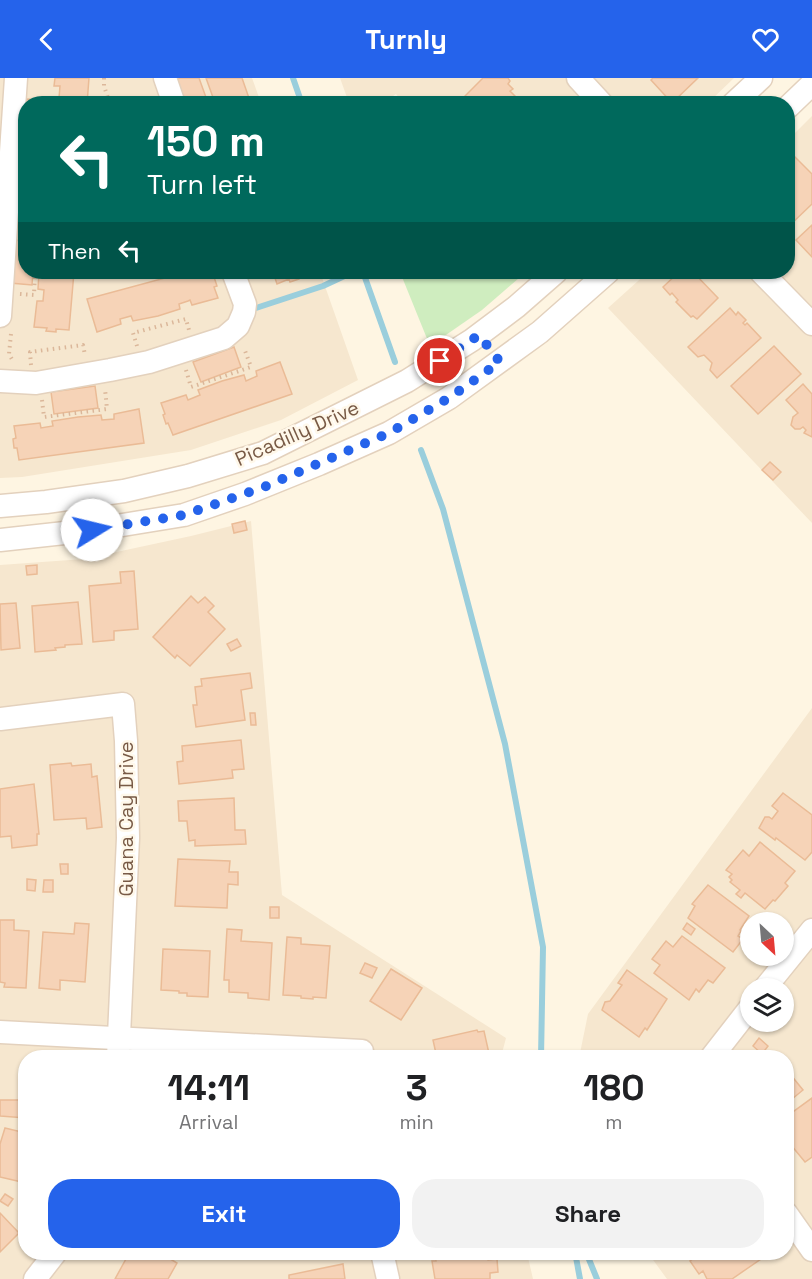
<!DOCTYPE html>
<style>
:root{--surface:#fff;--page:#f2f2f2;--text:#202124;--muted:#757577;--accent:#2563eb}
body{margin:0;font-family:"Space Grotesk",sans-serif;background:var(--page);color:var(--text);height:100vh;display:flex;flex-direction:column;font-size:22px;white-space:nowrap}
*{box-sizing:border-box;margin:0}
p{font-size:20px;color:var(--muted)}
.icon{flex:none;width:33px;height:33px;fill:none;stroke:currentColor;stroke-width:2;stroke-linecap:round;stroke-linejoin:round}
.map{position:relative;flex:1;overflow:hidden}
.sheet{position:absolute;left:18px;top:972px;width:776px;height:210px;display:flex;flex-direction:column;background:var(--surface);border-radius:24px;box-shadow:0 2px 4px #0004}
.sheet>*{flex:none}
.banner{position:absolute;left:18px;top:18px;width:777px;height:183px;border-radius:24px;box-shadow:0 2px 4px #0004;background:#00695c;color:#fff;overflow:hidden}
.needle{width:39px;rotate:154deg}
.controls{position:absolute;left:740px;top:834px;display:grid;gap:12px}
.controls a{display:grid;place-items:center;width:54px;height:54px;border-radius:50%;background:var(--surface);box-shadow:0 2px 4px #0004;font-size:30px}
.pin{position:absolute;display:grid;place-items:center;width:51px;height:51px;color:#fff;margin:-26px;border:3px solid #fff;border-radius:50%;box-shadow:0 2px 6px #0007}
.me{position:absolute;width:66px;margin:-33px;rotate:81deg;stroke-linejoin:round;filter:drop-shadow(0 0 4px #0008)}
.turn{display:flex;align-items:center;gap:21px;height:126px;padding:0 30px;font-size:27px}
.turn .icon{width:78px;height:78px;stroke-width:2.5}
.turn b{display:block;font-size:42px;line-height:51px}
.then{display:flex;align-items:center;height:57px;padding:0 30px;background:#0003;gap:12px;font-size:22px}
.eta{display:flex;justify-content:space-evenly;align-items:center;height:102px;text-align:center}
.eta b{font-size:36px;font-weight:800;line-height:42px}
.action{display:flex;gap:12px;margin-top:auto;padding:12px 30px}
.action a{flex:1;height:69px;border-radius:24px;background:var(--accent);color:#fff;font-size:24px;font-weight:800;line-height:69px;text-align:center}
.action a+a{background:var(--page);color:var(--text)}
header{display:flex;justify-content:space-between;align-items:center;height:78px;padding:0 30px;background:var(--accent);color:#fff;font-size:27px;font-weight:800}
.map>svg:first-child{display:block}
</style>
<header><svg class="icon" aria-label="back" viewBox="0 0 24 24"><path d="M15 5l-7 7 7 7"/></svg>Turnly<svg class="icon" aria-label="heart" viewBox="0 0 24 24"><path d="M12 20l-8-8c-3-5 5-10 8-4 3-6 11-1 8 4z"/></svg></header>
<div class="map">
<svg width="812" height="1201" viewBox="0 0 812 1201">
<rect width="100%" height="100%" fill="#fef5e2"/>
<g fill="#f6e7cf" fill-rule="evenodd">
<path d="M 0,0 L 252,0 L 261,25 L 26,26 L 26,194 L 320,194 L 358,302 L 281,342 L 191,372 L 22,399 L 0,400 Z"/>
<path d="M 340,0 L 734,0 L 707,26 L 404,26 L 396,16 L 383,25 L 349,25 Z"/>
<path d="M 812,38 L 812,445 L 608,230 L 648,194 L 788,194 L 788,62 Z"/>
<path d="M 251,443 L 282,817 L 506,960 L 501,979 L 26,980 L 26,1174 L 527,1175 L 533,1201 L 0,1201 L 0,487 L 84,481 L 191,458 Z"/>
<path d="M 812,630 L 812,1201 L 667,1201 L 648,1175 L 786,1174 L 786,980 L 579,980 L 588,936 ZM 750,844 L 783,844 L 783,878 L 750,878 ZM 750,910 L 783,910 L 783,944 L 750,944 Z"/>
</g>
<path fill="#cfedbf" d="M 400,194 L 526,194 L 482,232 L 430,268 Z"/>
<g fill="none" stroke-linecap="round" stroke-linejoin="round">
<g stroke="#9acedc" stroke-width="6">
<path d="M 293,0 L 302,26"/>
<path d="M 363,194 L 395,284"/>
<path d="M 256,230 L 323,208 L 353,194"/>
<path d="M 421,372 L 443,431 L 505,666 L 543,869 L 541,980"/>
<path d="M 575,1174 L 580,1201"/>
<path d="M 586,1174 L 597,1201"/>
</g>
</g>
<g fill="#f6d3b7" stroke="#eabb96" stroke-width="1.5">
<path d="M 55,0 L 89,0 L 87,26 L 52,26 L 53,20 L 59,20 L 60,8 L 54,8 Z"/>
<path d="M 175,0 L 199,0 L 208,25 L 184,26 Z"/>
<path d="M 206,0 L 242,0 L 251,26 L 221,26 L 220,23 L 215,25 Z"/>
<path d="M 483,0 L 508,0 L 510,3 L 508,6 L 513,11 L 510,13 L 518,21 L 514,26 L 462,26 L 460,23 Z"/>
<path d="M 653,0 L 698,0 L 672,25 L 651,2 Z"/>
<path d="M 24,21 L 47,22 L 47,26 L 26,26 L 26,65 L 22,64 Z"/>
<path d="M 794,78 L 812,96 L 812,126 L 788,149 L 788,84 Z"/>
<path d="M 812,147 L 812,179 L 796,162 Z"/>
<path d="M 13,162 L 26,163 L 26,194 L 33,194 L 32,207 L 10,205 Z"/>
<path d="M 39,194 L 74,194 L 69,252 L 56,251 L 56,254 L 46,253 L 47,250 L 34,249 L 37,223 L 43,223 L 44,212 L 38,211 Z"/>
<path d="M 187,194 L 209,194 L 211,200 L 214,199 L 217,208 L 214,209 L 218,220 L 192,227 L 190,222 L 188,223 L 179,226 L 180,231 L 158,238 L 133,243 L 131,238 L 120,241 L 121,246 L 97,254 L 87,221 Z"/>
<path d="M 273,194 L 311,194 L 298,198 L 299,201 L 290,204 L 289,201 L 277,206 Z"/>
<path d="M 679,194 L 693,194 L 718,220 L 697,241 L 693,238 L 691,239 L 676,224 L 678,222 L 672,215 L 670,217 L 663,209 Z"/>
<path d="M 730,230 L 736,237 L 738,234 L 746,242 L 743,245 L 745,247 L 747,245 L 761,260 L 717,300 L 710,292 L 712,285 L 704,277 L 698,279 L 688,269 Z"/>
<path d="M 774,268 L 801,296 L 758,336 L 731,308 Z"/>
<path d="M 234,269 L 241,289 L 201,304 L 193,284 Z"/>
<path d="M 280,284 L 292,316 L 173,357 L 168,345 L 166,346 L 163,337 L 165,336 L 161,325 L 186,317 L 188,322 L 200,317 L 198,312 L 222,303 L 244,297 L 246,303 L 257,298 L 256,293 Z"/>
<path d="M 803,306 L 812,316 L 812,359 L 804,355 L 806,352 L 803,349 L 800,351 L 795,351 L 791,347 L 793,339 L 798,335 L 786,322 Z"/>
<path d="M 95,308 L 98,330 L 54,336 L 51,314 Z"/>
<path d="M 139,331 L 144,365 L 19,382 L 17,370 L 14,370 L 13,361 L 16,360 L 14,348 L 40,345 L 41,350 L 53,348 L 52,343 L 78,339 L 101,337 L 102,342 L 114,341 L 114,336 Z"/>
<path d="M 770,384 L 781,394 L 773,402 L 762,392 Z"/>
<path d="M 245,443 L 247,452 L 234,455 L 232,446 Z"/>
<path d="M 37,487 L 37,496 L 27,497 L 26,488 Z"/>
<path d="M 134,493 L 138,551 L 114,553 L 114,562 L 93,564 L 89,508 L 121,505 L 120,494 Z"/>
<path d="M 191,518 L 198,525 L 205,519 L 214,528 L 208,534 L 225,551 L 190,588 L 177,577 L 175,580 L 153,559 Z"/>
<path d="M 78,524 L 82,566 L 65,567 L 65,569 L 55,570 L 56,572 L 35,574 L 32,528 Z"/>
<path d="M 16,525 L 20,570 L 1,572 L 0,526 Z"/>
<path d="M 237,561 L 241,568 L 231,573 L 227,566 Z"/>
<path d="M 250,595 L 252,610 L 241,612 L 245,642 L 196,649 L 193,627 L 197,627 L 195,609 L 202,608 L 201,601 Z"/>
<path d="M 250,635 L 255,635 L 256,647 L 251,647 Z"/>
<path d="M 241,662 L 244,691 L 232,692 L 233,700 L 179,706 L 177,684 L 183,683 L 182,668 Z"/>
<path d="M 71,685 L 72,688 L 91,686 L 92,699 L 97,698 L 102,749 L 87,751 L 86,740 L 54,742 L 50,687 Z"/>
<path d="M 34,706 L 39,756 L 37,756 L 37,767 L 12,770 L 11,758 L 0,759 L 0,711 Z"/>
<path d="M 783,715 L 812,737 L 812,774 L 805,782 L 776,760 L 775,762 L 759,750 L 765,739 L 769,739 L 772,741 L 778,733 L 772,728 Z"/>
<path d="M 234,720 L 235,752 L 245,752 L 246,766 L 195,768 L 195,762 L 189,763 L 187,743 L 179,743 L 178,723 Z"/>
<path d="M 760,764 L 795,793 L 785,805 L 788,808 L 775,823 L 773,822 L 765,831 L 745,815 L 741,820 L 736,816 L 740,812 L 730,804 L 732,802 L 729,799 L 732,796 L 726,792 L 743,772 L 749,778 Z"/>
<path d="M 178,781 L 230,783 L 229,794 L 238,794 L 238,807 L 228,806 L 227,830 L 175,828 Z"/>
<path d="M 60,786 L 68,786 L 68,796 L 61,796 Z"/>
<path d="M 27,801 L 36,802 L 35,813 L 27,812 Z"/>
<path d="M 44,802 L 53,802 L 53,814 L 43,814 Z"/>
<path d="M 708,807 L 749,838 L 740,852 L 741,853 L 738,858 L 743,861 L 733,874 L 688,840 L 695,828 L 692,826 Z"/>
<rect x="270" y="829" width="9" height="11"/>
<path d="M 0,842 L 14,842 L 14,852 L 29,853 L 26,910 L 4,909 L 5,905 L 0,904 Z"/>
<path d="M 75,845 L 89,846 L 85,904 L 60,902 L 60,912 L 39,910 L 43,854 L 74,856 Z"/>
<path d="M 687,845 L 695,851 L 691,857 L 683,851 Z"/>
<path d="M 227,851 L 242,852 L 241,863 L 272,865 L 269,922 L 248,920 L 248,915 L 229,914 L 229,902 L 224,902 Z"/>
<path d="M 682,858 L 725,890 L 713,905 L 708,902 L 699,914 L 696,911 L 689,922 L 654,895 L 660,887 L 652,881 L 666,863 L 673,869 Z"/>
<path d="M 287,859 L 301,860 L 301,866 L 330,868 L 326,920 L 313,919 L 313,921 L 301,920 L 301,918 L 283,917 Z"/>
<path d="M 163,871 L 210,873 L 208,919 L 187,918 L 187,915 L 179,915 L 179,913 L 161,912 Z"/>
<path d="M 365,885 L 377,890 L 372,900 L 360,895 Z"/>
<path d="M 391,891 L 422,910 L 401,942 L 370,923 Z"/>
<path d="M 627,892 L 667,921 L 647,952 L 645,950 L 639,959 L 602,932 L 605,924 L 610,923 L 622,907 L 618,905 Z"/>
<path d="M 477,952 L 478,954 L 484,953 L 490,980 L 437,980 L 433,962 Z"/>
<path d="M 759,960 L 768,968 L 762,976 L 753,968 Z"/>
<path d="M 592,973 L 626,976 L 626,980 L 589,980 L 591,979 Z"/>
<path d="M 786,991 L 803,1012 L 786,1026 Z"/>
<path d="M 21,1001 L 26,1002 L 26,1040 L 0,1038 L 0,1022 L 19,1022 Z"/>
<path d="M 812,1020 L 812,1079 L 805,1084 L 786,1061 L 786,1039 Z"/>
<path d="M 5,1050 L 26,1055 L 26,1105 L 0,1099 L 0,1066 Z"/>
<path d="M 5,1116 L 13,1121 L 8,1128 L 0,1123 Z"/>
<path d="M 0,1135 L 19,1155 L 0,1174 Z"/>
<path d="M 159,1174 L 177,1185 L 168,1201 L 115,1201 L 127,1179 L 119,1174 Z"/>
<path d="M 435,1174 L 486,1174 L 488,1182 L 497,1181 L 498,1194 L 490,1195 L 490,1201 L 435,1201 L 432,1183 L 436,1183 Z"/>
<path d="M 703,1174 L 757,1174 L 761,1181 L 732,1201 L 707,1201 L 703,1193 L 699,1196 L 690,1183 Z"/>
<path d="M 343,1186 L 345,1201 L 289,1201 L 289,1197 Z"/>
</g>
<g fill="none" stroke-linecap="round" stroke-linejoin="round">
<g stroke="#e3d1bd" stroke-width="25">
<g id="minor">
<path d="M 165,0 L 174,26"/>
<path d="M 578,0 L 602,26"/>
<path d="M 733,26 L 761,0"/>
<path d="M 788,29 L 812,6"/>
<path d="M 761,194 L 812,246"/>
<path d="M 0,238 L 16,0"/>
<path d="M 0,303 L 36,305 L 110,292 L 149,284 L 224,260 L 238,248 L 244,234 L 245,226 L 233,194"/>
<path d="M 0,428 L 46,424 L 124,413 L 188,398 L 263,375 L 407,303 L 472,262 L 516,229 L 556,194"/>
<path d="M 0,462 L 92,452 L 184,437 L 245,416 L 319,386 L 389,355 L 449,320 L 540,254 L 608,194"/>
<path d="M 0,641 L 123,626 L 126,663 L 128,760 L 118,980"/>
<path d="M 765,910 L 812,852"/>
<path d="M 0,954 L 362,973 L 362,980"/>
<path d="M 711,980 L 750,930"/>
<path d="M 786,1135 L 812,1172"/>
<path d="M 382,1174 L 388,1201"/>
<path d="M 35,1201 L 56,1174"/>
</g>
</g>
<g stroke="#dbb79a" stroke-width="4" stroke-dasharray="1.5 4.5" stroke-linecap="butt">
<path d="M 104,0 L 104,8 L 110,26"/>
<path d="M 131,194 L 146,194"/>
<path d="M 20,216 L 34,217 L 35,194"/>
<path d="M 11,256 L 9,276 L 13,283"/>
<path d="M 137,268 L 133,255 L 186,241 L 189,252"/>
<path d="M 31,287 L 30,274 L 83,267 L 85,277"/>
<path d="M 186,292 L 191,309 L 251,289 L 244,270"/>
<path d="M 42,322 L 44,339 L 107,331 L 105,311"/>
</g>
<use href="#minor" stroke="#fff" stroke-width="22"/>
</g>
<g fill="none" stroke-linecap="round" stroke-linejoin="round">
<path stroke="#2563eb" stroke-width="10" stroke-dasharray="0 18" d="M 92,452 L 184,437 L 264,409 L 389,355 L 449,320 L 500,284 L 479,257 L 440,283"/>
</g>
<g text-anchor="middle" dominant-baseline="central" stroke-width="5" stroke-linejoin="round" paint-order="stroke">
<g font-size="20" fill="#785a46" stroke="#fff8ea">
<text transform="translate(297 355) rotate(-24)">Picadilly Drive</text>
<text transform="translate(126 741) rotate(-90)">Guana Cay Drive</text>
</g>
</g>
</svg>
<div class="controls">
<a><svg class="needle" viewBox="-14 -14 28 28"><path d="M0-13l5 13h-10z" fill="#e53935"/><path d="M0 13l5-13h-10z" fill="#757577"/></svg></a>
<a><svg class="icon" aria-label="layers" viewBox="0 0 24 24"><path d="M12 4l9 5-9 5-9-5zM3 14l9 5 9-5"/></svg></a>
</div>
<div class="pin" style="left:440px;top:283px;background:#d93025"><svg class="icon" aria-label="arrive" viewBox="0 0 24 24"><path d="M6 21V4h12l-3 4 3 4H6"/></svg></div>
<svg class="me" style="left:92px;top:452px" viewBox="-20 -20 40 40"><circle r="19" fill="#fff"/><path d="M0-13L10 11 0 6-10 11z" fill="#2563eb"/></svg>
<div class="banner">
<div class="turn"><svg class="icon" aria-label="left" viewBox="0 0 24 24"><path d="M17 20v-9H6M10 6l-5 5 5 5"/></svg><div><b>150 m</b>Turn left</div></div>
<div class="then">Then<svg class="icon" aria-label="left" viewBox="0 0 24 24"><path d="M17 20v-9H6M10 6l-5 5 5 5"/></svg></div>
</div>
<section class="sheet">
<div class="eta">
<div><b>14:11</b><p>Arrival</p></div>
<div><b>3</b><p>min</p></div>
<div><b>180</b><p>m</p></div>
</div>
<div class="action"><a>Exit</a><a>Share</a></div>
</section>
</div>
